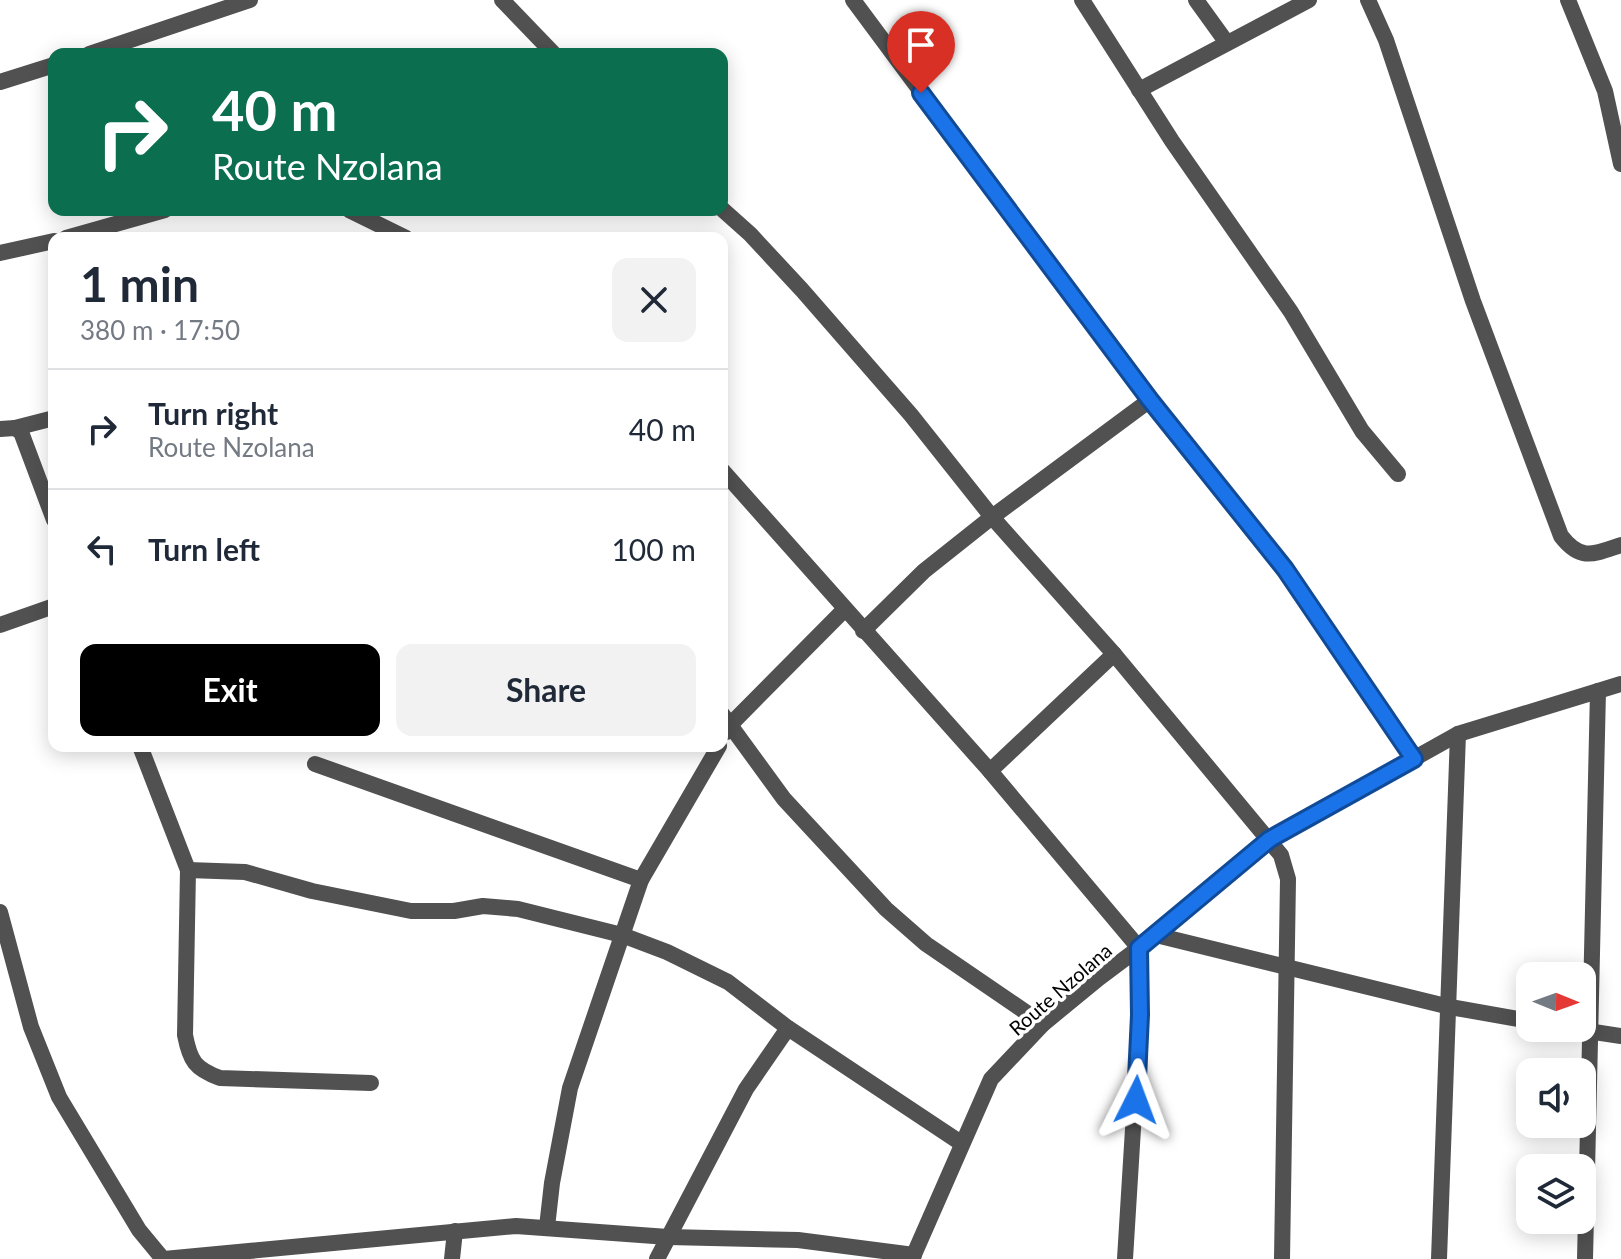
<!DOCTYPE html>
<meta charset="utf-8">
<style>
:root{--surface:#fff;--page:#f2f2f3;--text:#1f2937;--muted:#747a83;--line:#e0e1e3;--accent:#000}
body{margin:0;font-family:Lato,sans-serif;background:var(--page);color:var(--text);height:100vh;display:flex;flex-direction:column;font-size:30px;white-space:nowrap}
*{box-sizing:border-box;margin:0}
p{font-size:26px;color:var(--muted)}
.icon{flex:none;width:44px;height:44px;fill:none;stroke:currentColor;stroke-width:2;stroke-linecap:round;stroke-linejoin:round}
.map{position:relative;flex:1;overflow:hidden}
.side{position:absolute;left:48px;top:232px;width:680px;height:520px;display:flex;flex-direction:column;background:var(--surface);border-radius:16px;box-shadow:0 4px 20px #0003}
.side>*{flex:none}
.hud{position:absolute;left:48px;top:48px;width:680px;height:168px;border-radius:16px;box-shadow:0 4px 20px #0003;background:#0b6e4f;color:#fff;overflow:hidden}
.needle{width:52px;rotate:91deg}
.tools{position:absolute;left:1516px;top:962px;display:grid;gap:16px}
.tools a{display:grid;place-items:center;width:80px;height:80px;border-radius:16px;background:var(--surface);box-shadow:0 4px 20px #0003;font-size:40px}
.pin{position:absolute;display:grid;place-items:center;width:68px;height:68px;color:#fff;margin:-82px -34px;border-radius:50% 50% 50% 0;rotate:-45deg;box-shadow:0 0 8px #0007}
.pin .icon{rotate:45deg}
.me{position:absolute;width:88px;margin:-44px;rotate:3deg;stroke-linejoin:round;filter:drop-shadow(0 0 6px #0008)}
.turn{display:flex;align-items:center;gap:28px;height:168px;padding:0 32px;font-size:36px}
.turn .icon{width:104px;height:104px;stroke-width:2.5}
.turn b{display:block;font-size:56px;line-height:68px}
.round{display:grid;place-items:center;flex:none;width:84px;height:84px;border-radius:16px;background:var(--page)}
.overview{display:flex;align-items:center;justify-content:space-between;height:136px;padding:0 32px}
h1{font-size:48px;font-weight:700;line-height:60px}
.action{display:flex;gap:16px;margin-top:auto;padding:16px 32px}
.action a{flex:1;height:92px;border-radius:16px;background:var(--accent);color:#fff;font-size:32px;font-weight:700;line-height:92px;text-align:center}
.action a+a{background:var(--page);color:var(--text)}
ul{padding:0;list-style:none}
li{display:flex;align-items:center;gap:24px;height:120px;padding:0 32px;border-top:2px solid var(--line)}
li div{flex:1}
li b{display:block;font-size:30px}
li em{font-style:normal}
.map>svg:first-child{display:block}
</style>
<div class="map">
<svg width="1621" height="1259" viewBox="0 0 1621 1259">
<rect width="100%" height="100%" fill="#fff"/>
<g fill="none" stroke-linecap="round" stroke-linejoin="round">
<g stroke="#515151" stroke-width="16">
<path d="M 502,0 L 554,54"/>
<path d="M 853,0 L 1150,400 L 1285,569 L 1414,759"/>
<path d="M 1082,0 L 1172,141 L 1291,312 L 1362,431 L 1398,474"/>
<path d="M 1196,0 L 1227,43"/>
<path d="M 1368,0 L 1386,40 L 1473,301 L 1561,536 C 1581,562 1594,554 1621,545"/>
<path d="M 1568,0 L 1605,91 L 1621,164"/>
<path d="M 89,54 L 250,0"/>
<path d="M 0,82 L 54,65"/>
<path d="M 1139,90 L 1309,0"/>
<path d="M 722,209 L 750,234 L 802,290 L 911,415 L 992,517 L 1114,654 L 1281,855 L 1288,879 L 1282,1259"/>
<path d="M 349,210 L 406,238"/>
<path d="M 66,238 L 165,210"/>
<path d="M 0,253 L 54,241"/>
<path d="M 15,428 L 54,418"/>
<path d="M 0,429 L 15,428 L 21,432 L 54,520"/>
<path d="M 722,470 L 990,771 L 1139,948 L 1140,1015 L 1125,1259"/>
<path d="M 0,625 L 54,606"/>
<path d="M 863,631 L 924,571 L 992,517 L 1150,400"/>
<path d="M 722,714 L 784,799 L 886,909 L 926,944 L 1043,1024"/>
<path d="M 727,732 L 731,724 L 844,610"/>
<path d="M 140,746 L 188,870 L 185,1035 C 190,1061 195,1069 220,1078 L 371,1083"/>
<path d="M 315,764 L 641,880"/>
<path d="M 990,771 L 1114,654"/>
<path d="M 188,870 L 245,872 L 312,891 L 411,911 L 454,911 L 483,906 L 518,909 L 622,935 L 667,952 L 728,982 L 788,1028 L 961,1143"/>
<path d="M 0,912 L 31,1027 L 59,1097 L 139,1230 L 163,1259"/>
<path d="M 1156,935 L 1450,1007 L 1530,1021"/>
<path d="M 1568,1028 L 1621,1036"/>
<path d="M 547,1227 L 552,1183 L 570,1088 L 641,880 L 719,746"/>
<path d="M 164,1259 L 516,1226 L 668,1237 L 798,1240 L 914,1255"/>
<path d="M 452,1259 L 455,1231"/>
<path d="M 657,1259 L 746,1089 L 788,1028"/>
<path d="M 912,1259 L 991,1079 L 1043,1024 L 1099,978 L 1139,948 L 1270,839 L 1458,734 L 1621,684"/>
<path d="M 1439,1259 L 1458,734"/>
<path d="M 1585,1259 L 1598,691"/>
</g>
</g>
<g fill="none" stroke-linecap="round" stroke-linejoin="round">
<g stroke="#114b97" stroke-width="20">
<path id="route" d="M 921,93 L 1150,400 L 1285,569 L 1414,759 L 1270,839 L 1139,948 L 1140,1015 L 1136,1100"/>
</g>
<use href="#route" stroke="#1a73e8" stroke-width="14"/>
</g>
<g text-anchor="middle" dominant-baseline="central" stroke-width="7" stroke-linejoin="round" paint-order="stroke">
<g font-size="20" fill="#000" stroke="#fff">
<text transform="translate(1060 989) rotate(-41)">Route Nzolana</text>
</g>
</g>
</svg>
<div class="tools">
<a><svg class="needle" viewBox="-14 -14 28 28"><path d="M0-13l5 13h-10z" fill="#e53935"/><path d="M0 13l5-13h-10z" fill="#747a83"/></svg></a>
<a><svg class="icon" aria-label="sound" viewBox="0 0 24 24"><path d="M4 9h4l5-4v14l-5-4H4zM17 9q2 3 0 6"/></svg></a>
<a><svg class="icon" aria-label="layers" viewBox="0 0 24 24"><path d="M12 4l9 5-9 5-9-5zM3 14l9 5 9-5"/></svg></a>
</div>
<div class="pin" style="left:921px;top:93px;background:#d93025"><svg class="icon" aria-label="arrive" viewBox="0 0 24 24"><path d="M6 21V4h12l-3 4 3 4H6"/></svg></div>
<svg class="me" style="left:1136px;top:1100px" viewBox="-20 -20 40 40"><path d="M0-17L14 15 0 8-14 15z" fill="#1a73e8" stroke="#fff" stroke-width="4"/></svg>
<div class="hud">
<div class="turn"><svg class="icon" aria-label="right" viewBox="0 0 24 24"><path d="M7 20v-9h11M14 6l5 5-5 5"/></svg><div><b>40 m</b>Route Nzolana</div></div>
</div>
<section class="side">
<div class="overview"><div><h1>1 min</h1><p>380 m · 17:50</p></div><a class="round"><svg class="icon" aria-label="close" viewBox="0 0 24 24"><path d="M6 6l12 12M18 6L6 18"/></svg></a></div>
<ul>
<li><svg class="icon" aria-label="right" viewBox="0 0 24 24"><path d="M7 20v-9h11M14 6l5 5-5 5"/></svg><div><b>Turn right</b><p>Route Nzolana</p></div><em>40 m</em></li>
<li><svg class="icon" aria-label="left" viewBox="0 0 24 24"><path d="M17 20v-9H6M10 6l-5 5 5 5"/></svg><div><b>Turn left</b></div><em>100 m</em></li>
</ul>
<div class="action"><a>Exit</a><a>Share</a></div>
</section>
</div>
